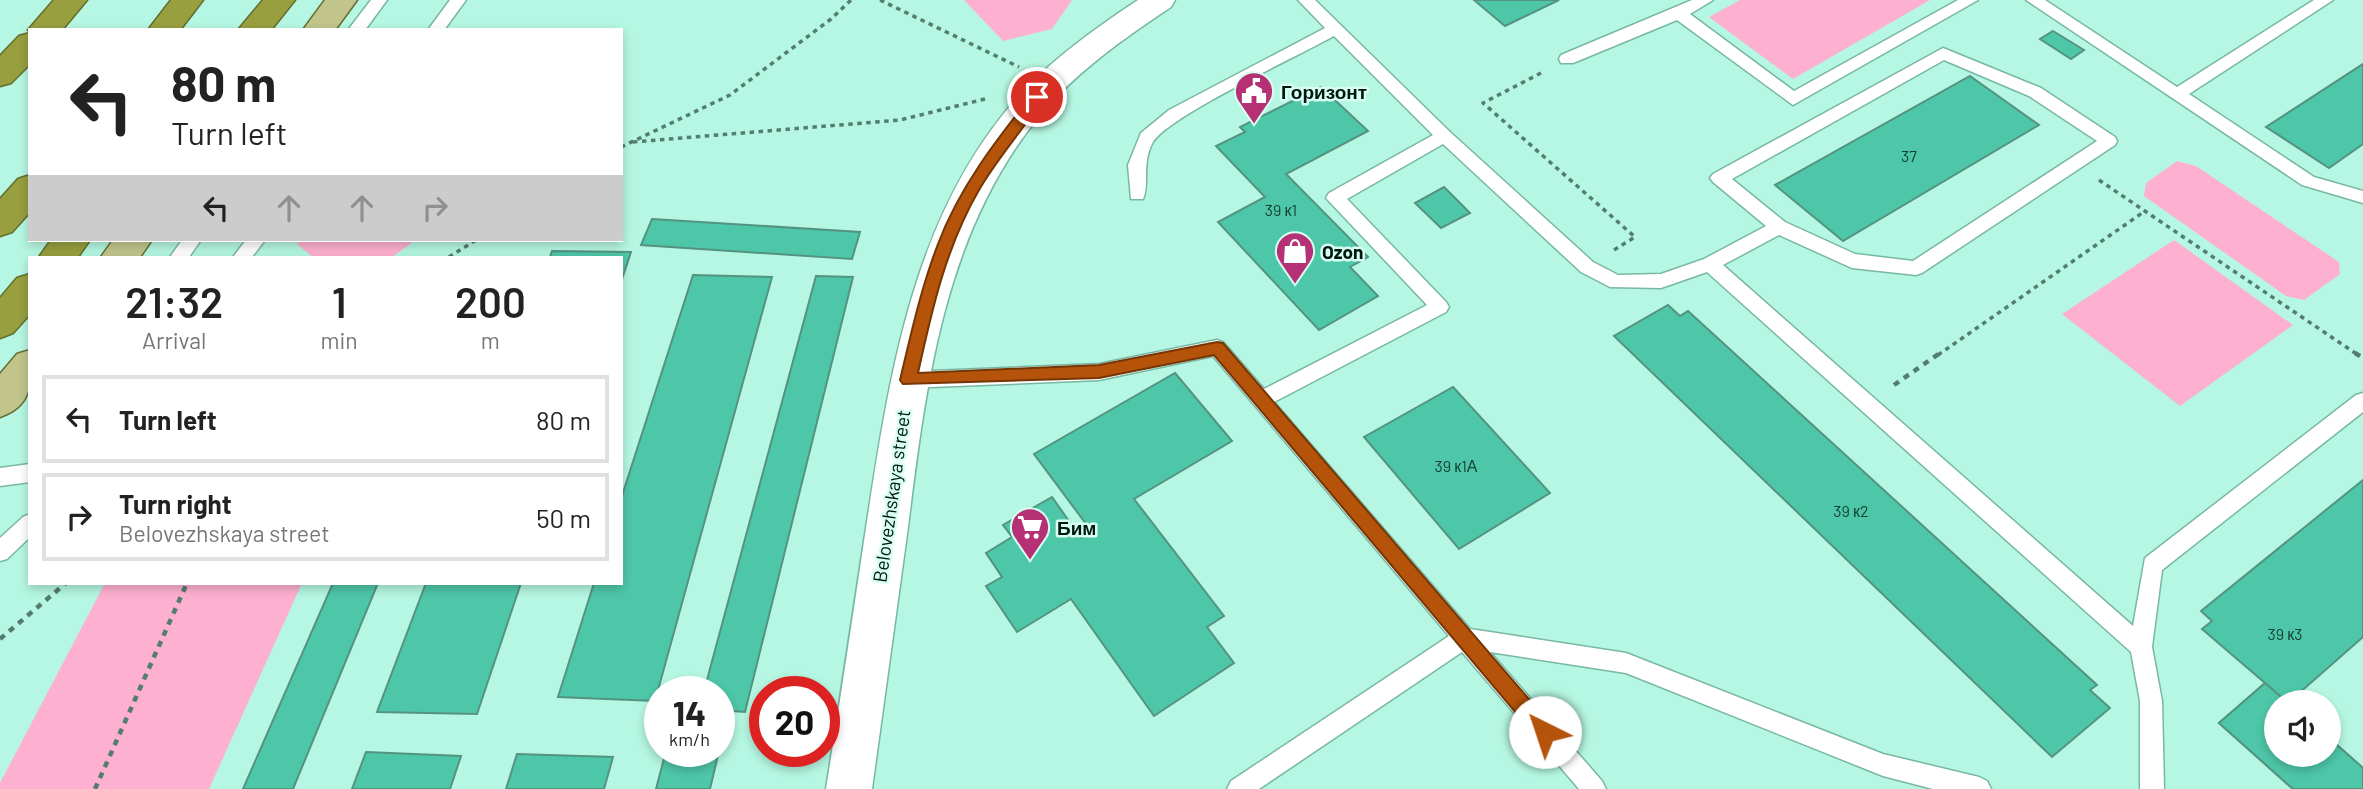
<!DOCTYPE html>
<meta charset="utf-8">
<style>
:root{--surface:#fff;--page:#f2f2f2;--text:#222;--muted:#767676;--line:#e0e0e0}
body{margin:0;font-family:Barlow,sans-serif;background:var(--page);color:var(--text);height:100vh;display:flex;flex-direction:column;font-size:26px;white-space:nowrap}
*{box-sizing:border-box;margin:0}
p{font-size:23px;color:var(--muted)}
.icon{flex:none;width:38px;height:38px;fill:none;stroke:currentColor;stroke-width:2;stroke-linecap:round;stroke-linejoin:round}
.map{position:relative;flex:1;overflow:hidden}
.drawer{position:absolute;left:28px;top:256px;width:595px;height:329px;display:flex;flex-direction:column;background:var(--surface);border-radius:0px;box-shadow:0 4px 10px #0003}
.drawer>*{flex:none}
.banner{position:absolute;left:28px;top:28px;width:595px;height:214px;border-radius:0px;box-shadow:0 4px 10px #0003;background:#fff;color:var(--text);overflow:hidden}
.controls{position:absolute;left:2264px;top:690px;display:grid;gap:14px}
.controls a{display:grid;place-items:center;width:77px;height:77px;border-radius:50%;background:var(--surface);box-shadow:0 4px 10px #0003;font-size:35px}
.speed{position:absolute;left:644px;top:676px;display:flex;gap:14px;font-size:35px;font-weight:700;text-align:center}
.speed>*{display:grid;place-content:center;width:91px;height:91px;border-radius:50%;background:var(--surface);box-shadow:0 4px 10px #0003;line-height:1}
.speed small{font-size:18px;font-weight:400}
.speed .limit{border:10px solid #d22;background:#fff;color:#111}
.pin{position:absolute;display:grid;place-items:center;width:60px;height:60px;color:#fff;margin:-30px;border:4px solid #fff;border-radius:50%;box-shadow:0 2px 7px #0007}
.me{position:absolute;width:77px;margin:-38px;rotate:319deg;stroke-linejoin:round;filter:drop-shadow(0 0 5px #0008)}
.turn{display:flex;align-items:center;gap:24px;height:147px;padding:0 28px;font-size:32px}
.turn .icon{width:91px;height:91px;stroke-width:2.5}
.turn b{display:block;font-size:49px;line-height:60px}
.lanes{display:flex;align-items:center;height:66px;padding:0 28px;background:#0003;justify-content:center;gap:35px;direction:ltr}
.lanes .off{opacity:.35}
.eta{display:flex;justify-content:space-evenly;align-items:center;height:119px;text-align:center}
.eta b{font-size:42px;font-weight:600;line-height:49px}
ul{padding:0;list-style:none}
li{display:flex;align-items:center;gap:21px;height:88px;margin:0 14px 10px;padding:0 14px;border:4px solid var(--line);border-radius:0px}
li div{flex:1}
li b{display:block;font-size:26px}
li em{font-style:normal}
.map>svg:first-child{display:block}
</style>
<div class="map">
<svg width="2363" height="789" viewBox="0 0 2363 789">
<rect width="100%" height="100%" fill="#b5f7e2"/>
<g fill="#feb0d0">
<path d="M 964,0 L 1072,0 L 1052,29 L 1003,41 Z"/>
<path d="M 1740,0 L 1930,0 L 1793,79 L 1709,17 Z"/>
<path d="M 2177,161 L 2196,166 L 2339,262 L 2340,274 L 2304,300 L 2286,296 L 2144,196 L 2146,183 Z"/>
<path d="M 300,240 L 416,240 L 392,257 L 313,257 L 297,244 Z"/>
<path d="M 2174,240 L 2293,325 L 2180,406 L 2062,314 Z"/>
<path d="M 105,583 L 302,583 L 209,789 L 0,789 L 0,783 Z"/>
</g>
<g fill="#4ec7a9" stroke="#549381" stroke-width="2">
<path d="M 1474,0 L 1559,0 L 1505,26 Z"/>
<path d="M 2053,31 L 2084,50 L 2071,59 L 2040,39 Z"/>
<path d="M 2363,64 L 2363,144 L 2329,168 L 2266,127 Z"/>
<path d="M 1970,76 L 2039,125 L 1843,241 L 1775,185 Z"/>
<path d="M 1321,87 L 1368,131 L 1286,174 L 1368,257 L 1350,267 L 1378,296 L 1319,330 L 1218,222 L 1265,197 L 1216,146 L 1245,132 L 1240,127 Z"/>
<path d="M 1444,187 L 1470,213 L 1441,228 L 1415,203 Z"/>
<path d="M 652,219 L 860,232 L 852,259 L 641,245 Z"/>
<path d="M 552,251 L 631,252 L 621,282 L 621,257 L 550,257 Z"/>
<path d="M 693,275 L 772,277 L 655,701 L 558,697 L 594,583 L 621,583 L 621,499 Z"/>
<path d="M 816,276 L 853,277 L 745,712 L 719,710 L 719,691 L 704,691 Z"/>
<path d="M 1668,305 L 1680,316 L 1688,311 L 2097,685 L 2090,690 L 2110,708 L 2052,757 L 1614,336 Z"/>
<path d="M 1175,373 L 1232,441 L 1134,499 L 1224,616 L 1207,627 L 1234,663 L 1154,716 L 1071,599 L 1017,632 L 986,586 L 1002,577 L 986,553 L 1012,537 L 1003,525 L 1052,497 L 1081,538 L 1092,532 L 1034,454 Z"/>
<path d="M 1453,387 L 1550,493 L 1459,549 L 1364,437 Z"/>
<path d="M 2363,480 L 2363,637 L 2289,702 L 2277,702 L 2277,754 L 2329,754 L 2329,738 L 2363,768 L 2363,789 L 2293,789 L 2219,723 L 2265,683 L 2202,629 L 2212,621 L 2201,611 Z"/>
<path d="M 333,583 L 378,583 L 293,789 L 243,789 Z"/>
<path d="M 426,583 L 521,583 L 477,714 L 377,712 Z"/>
<path d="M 2265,683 L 2287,702 L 2277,702 L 2277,754 L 2329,754 L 2329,738 L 2363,768 L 2363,789 L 2293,789 L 2219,723 Z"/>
<path d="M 666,751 L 719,751 L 710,789 L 656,789 Z"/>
<path d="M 366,752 L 461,756 L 450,789 L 352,789 Z"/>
<path d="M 517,754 L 613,757 L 604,789 L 506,789 Z"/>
</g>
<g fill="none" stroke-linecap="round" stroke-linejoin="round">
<g stroke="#78b7a4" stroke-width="3">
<g id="lane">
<path d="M 371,0 L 387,0 L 365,30 L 348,30 Z"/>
<path d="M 450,0 L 466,0 L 444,30 L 428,30 Z"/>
<path d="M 1298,0 L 1315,0 L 1450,132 L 1593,262 L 1618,275 L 1661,274 L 1704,259 L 1766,226 L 1713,182 L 1710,178 L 1713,174 L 1943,48 L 2041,88 L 2115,137 L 2117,141 L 2115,145 L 1922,273 L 1916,275 L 1852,268 L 1779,235 L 1723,265 L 2133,626 L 2145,558 L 2356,395 L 2363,393 L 2363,412 L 2162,570 L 2152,647 L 2162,701 L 2164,789 L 2140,789 L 2140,701 L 2131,652 L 1707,272 L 1661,288 L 1610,287 L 1581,272 L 1443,144 L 1347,199 L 1446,302 L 1449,307 L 1446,312 L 1274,402 L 1470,629 L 1626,653 L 1883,754 L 1979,777 L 1987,781 L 1991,789 L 1933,789 L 1883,776 L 1626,673 L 1490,652 L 1602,781 L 1606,789 L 1579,789 L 1462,652 L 1259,789 L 1227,789 L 1231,781 L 1449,636 L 1213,356 L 1099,380 L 908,388 L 901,386 L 898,380 L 901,374 L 908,372 L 1099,364 L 1217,340 L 1224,343 L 1264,389 L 1427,305 L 1326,198 L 1329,193 L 1433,135 L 1334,36 C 1300,55 1169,116 1153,142 C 1141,163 1150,185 1143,199 L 1131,199 L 1128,165 L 1141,133 L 1169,110 L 1325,28 ZM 1944,60 L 2029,96 L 2097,141 L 1913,261 L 1855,254 L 1785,222 L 1732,179 Z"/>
<path d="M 1692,0 L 1713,0 L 1690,14 L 1794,91 L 1958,0 L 1978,0 L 1793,105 L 1677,20 L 1573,63 L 1561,63 L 1559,59 L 1561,55 Z"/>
<path d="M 2026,0 L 2045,0 L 2177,87 L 2314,0 L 2333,0 L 2189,94 L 2314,177 L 2363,191 L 2363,203 L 2302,185 Z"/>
<path d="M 182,240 L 201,240 L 189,257 L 170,257 Z"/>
<path d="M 246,240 L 265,240 L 252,257 L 233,257 Z"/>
<path d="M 30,464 L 30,482 L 0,486 L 0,468 Z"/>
<path d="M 30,514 L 30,537 L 7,559 L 0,561 L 0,538 L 23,517 Z"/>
</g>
</g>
<g stroke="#78b7a4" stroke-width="3">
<path id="secondary" d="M 1138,0 L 1175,0 L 1171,7 C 1123,39 1074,73 1037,119 C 944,235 926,383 908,527 C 896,614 884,702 872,789 L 826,789 C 840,702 853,615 866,528 C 890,372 914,203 1030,84 C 1062,52 1100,25 1138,0 Z"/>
</g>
<g stroke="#626f2f" stroke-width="3">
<g id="primary">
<path d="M 325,0 L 357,0 L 335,30 L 303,30 Z"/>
<path d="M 113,240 L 152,240 L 140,257 L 101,257 Z"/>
<path d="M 30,350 C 30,381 35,405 0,417 L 0,374 L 17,354 Z"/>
</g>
</g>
<g stroke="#626f2f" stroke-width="3">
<g id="highway">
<path d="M 54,0 L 87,0 L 62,30 L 30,30 L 30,32 L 28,30 Z"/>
<path d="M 171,0 L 203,0 L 180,30 L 148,30 Z"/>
<path d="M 263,0 L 295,0 L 271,30 L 238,30 Z"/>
<path d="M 30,33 L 30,64 L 11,83 L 0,86 L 0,56 L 19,36 Z"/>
<path d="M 30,175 L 30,212 L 12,232 L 0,236 L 0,199 L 18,179 Z"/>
<path d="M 51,240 L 90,240 L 78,257 L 39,257 Z"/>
<path d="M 30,274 L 30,314 L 13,333 L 0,338 L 0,298 L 17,278 Z"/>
</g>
</g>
<g stroke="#537d70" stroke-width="3.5" stroke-dasharray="4.5 4.5" stroke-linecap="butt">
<path d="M 880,0 L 1019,67"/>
<path d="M 1541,73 L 1483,103 L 1635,237 L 1614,250"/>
<path d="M 633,142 L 900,120 L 989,98"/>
<path d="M 621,147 L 730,95 L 831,19 L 851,0"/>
<path d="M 2099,180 L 2358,355"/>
<path d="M 449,257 L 476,240"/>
<path d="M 1938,355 L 2145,211"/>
</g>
<g stroke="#537d70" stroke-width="4.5" stroke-dasharray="6 6" stroke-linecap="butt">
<path d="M 2355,353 L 2363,358"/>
<path d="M 1894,385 L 1940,353"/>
<path d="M 0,639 L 66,583"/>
<path d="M 95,789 L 187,583"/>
</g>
<use href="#lane" fill="#fff" fill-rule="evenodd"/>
<use href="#secondary" fill="#fff" fill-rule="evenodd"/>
<use href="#primary" fill="#c1c58c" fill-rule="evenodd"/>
<use href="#highway" fill="#979f3f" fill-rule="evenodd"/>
</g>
<path fill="#b45309" stroke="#753606" stroke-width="2" d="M 1037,92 L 1044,97 C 1024,129 998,157 979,190 C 946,247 932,309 918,373 L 1099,365 L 1217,342 L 1223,343 L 1552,726 L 1554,732 L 1552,739 L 1545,741 L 1538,739 L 1214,355 L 1099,378 L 903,384 L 900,380 C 911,334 921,288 938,244 C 959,188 996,140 1033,94 Z"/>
<defs>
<g id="civic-pin" transform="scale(2.0125)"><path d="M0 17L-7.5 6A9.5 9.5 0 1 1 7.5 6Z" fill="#b53075" stroke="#d7fef1"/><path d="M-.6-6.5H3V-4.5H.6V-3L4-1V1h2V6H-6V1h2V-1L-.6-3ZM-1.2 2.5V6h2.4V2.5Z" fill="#fff"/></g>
<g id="shop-pin" transform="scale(2.0125)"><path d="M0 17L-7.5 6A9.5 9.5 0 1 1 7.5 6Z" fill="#b53075" stroke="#d7fef1"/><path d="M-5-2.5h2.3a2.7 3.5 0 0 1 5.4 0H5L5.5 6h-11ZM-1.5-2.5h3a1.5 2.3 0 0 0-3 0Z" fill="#fff"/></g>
<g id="supermarket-pin" transform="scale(2.0125)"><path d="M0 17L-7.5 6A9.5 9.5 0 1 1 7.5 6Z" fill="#b53075" stroke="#d7fef1"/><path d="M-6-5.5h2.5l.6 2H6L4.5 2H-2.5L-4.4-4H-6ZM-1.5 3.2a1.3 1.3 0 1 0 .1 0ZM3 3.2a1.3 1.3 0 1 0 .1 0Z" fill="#fff"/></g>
</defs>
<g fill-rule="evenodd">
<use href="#civic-pin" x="1254" y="91"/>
<use href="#shop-pin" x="1295" y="251"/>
<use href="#supermarket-pin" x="1030" y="527"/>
</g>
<g text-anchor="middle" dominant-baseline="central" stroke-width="5" stroke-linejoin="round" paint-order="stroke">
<g font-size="16" fill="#144236">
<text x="1909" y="155">37</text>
<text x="1281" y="209">39 к1</text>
<text x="1456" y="465">39 к1А</text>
<text x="1851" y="510">39 к2</text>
<text x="2285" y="633">39 к3</text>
</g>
<g font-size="19" font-weight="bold" fill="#001610" stroke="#d7fef1" text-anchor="start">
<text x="1281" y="91">Горизонт</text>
<text x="1322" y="251">Ozon</text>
<text x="1057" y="527">Бим</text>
</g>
<g font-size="19" fill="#001610" stroke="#d7fef1">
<text transform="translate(891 496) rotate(-82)">Belovezhskaya street</text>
</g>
</g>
</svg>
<div class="controls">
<a><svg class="icon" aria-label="sound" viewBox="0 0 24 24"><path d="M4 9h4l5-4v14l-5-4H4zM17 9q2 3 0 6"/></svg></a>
</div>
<div class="speed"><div>14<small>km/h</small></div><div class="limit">20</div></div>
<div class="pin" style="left:1037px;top:97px;background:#d93025"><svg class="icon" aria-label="arrive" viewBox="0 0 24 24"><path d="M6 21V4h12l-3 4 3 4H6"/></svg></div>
<svg class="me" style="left:1545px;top:732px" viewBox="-20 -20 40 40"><circle r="19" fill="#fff"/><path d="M0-13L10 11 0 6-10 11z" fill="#b45309"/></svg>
<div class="banner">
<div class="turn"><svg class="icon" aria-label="left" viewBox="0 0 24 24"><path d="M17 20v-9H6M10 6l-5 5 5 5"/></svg><div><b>80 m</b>Turn left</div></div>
<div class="lanes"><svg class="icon" aria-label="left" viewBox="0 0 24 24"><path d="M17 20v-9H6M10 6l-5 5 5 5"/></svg><svg class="icon off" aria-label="ahead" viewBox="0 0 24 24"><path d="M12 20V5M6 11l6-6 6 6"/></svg><svg class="icon off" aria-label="ahead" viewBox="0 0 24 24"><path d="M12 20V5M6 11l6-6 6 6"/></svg><svg class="icon off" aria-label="right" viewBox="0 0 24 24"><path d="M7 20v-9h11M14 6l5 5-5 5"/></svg></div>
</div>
<section class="drawer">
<div class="eta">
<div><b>21:32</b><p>Arrival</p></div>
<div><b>1</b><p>min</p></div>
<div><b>200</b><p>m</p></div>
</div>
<ul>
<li><svg class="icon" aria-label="left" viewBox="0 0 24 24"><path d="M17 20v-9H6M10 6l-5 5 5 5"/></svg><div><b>Turn left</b></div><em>80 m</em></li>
<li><svg class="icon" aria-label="right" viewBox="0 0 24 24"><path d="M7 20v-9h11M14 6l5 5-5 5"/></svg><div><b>Turn right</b><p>Belovezhskaya street</p></div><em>50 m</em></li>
</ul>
</section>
</div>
